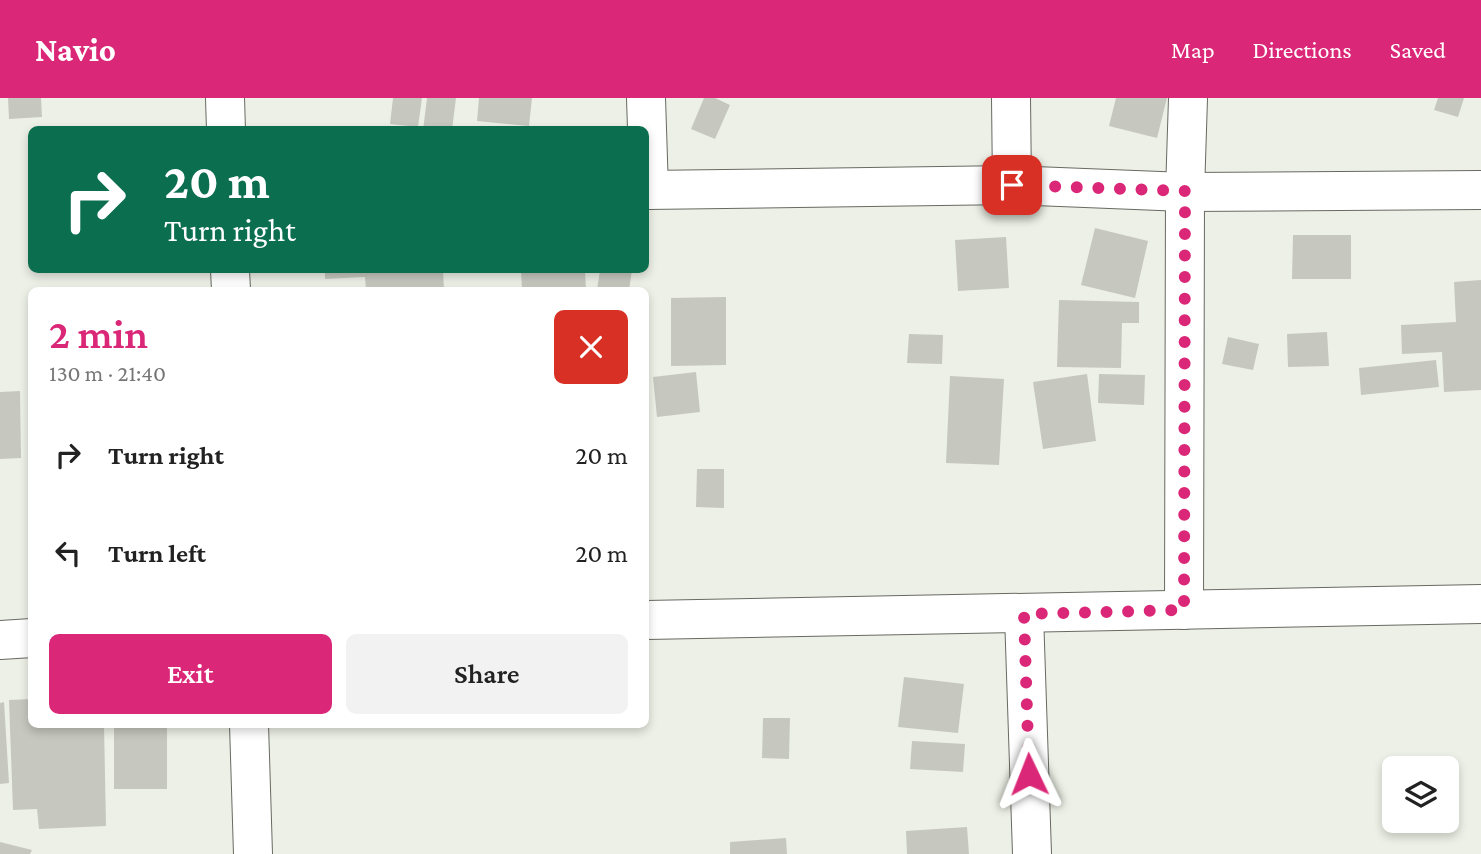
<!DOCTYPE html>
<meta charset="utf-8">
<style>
:root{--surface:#fff;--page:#f2f2f2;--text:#222;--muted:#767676;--accent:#db2777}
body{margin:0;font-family:"Crimson Pro",serif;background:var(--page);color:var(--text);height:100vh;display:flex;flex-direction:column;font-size:26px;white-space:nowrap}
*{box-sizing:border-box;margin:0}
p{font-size:23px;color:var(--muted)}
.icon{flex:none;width:38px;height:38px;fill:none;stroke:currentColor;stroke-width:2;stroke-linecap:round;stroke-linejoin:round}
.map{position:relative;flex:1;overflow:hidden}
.details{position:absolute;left:28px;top:189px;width:621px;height:441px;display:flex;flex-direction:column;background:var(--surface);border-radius:10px;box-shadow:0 4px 10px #0003}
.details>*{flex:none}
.hud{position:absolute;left:28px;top:28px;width:621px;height:147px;border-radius:10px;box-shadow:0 4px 10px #0003;background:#0b6e4f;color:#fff;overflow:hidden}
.tools{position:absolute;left:1382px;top:658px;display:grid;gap:14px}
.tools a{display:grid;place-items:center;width:77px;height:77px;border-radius:10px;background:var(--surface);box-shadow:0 4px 10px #0003;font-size:35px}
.pin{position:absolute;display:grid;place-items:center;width:60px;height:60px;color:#fff;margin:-30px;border-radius:14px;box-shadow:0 4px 10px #0006}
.me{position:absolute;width:77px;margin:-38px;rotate:358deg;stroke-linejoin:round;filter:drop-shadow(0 0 5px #0008)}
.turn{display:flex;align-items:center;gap:24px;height:147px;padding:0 21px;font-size:32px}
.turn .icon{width:91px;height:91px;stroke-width:2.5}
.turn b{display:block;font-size:49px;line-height:60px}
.round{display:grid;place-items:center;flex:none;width:74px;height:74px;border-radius:10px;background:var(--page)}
.overview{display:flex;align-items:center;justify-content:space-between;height:119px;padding:0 21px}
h1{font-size:42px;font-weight:600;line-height:52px;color:var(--accent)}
.cta{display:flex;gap:14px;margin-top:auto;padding:14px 21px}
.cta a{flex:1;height:80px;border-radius:10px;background:var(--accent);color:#fff;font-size:28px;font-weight:600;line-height:80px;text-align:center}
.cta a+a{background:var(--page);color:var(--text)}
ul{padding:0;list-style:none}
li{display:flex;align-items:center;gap:21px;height:98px;padding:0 21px}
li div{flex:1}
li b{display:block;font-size:26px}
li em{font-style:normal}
header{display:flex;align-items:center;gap:42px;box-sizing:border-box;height:98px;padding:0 35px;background:var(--accent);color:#fff}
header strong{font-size:33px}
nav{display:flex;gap:38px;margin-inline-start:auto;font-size:24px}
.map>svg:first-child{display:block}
</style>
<header>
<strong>Navio</strong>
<nav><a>Map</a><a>Directions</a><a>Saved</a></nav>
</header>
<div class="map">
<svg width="1481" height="756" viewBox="0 0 1481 756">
<rect width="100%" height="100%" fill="#edf0e6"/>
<g fill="#c6c8bf">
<path d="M 8,0 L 41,0 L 42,19 L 9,21 Z"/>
<path d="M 393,0 L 422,0 L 418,29 L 390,26 Z"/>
<path d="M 427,0 L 456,0 L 452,32 L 423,32 Z"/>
<path d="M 479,0 L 532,0 L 529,28 L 477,23 Z"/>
<path d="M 704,0 L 715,0 L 730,7 L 715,41 L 691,31 Z"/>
<path d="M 1116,0 L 1167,0 L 1157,40 L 1109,28 Z"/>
<path d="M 1438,0 L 1464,0 L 1458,19 L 1434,12 Z"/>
<path d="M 1095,130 L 1148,143 L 1135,200 L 1081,187 Z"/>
<path d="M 1293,137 L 1351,137 L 1351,181 L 1292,181 Z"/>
<path d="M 1006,139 L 1009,190 L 958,193 L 955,142 Z"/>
<path d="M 325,172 L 443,172 L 444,192 L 366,192 L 365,179 L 325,181 Z"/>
<path d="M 521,172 L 585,172 L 586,192 L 522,192 Z"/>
<path d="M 600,172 L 632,172 L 629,192 L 597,192 Z"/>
<path d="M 1481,182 L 1481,292 L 1444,294 L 1442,254 L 1402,256 L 1401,227 L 1456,224 L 1454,184 Z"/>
<path d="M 726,199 L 726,267 L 671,268 L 671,200 Z"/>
<path d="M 1059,202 L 1139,204 L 1139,225 L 1122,225 L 1121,270 L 1057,269 Z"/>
<path d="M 1327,234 L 1329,268 L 1288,269 L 1287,236 Z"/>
<path d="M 909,236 L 943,237 L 942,266 L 907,265 Z"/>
<path d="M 1228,239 L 1259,246 L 1253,272 L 1222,266 Z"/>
<path d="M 1436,262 L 1439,289 L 1361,297 L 1359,270 Z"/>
<path d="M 696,274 L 700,314 L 657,319 L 653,279 Z"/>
<path d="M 1087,276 L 1096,343 L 1043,351 L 1033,284 Z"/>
<path d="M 1099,276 L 1145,277 L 1144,307 L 1098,305 Z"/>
<path d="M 950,278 L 1004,281 L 999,367 L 946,365 Z"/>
<path d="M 20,293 L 21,360 L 0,361 L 0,294 Z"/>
<path d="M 697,371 L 724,371 L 724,410 L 696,409 Z"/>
<path d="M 904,579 L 964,586 L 958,635 L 898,629 Z"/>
<path d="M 32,601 L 32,626 L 104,626 L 106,728 L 39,731 L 37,711 L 13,712 L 9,602 Z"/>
<path d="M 4,604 L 9,685 L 0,686 L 0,605 Z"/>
<path d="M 763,620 L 790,620 L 789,661 L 762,660 Z"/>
<rect x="114" y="626" width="53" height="65"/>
<path d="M 912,643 L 965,646 L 963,674 L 910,671 Z"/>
<path d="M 967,729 L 969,756 L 907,756 L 906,733 Z"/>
<path d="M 786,740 L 787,756 L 730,756 L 730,744 Z"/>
<path d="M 0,744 L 32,752 L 30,756 L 0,756 Z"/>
</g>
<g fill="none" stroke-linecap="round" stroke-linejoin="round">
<g stroke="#686a62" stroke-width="40">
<g id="minor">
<path d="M 646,0 L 649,92"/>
<path d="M 1011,0 L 1012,87"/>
<path d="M 646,92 L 1012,87 L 1185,94 L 1481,92"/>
<path d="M 1184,512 L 1185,94 L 1188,0"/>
<path d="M 1024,516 L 1032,756"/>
</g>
</g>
<g stroke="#686a62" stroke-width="40">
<g id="tertiary">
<path d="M 225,0 L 226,32"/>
<path d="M 230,172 L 231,192"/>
<path d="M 646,522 L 1481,506"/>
<path d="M 0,542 L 32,540"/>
<path d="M 249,626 L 253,756"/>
</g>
</g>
<use href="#minor" stroke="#fff" stroke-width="38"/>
<use href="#tertiary" stroke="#fff" stroke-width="38"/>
</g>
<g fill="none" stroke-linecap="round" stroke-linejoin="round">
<path stroke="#db2777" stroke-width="12" stroke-dasharray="0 21.6" d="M 1012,87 L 1185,93 L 1184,512 L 1024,516 L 1029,676"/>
</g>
</svg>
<div class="tools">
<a><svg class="icon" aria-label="layers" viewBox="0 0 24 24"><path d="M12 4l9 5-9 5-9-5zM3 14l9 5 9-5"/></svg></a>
</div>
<div class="pin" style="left:1012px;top:87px;background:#d93025"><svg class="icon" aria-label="arrive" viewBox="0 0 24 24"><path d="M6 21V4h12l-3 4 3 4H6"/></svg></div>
<svg class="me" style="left:1029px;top:676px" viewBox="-20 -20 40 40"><path d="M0-17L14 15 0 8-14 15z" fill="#db2777" stroke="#fff" stroke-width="4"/></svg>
<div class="hud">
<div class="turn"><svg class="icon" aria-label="right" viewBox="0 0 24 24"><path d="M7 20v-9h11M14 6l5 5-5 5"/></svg><div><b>20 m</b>Turn right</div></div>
</div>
<section class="details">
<div class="overview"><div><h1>2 min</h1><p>130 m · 21:40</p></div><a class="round" style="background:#d93025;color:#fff"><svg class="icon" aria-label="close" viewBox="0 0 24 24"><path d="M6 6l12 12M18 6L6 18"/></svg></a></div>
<ul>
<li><svg class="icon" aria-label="right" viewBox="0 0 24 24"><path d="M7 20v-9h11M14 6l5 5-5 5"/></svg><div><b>Turn right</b></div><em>20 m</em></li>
<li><svg class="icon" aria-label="left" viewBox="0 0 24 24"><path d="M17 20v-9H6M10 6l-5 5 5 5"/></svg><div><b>Turn left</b></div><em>20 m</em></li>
</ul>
<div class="cta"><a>Exit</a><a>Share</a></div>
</section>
</div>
